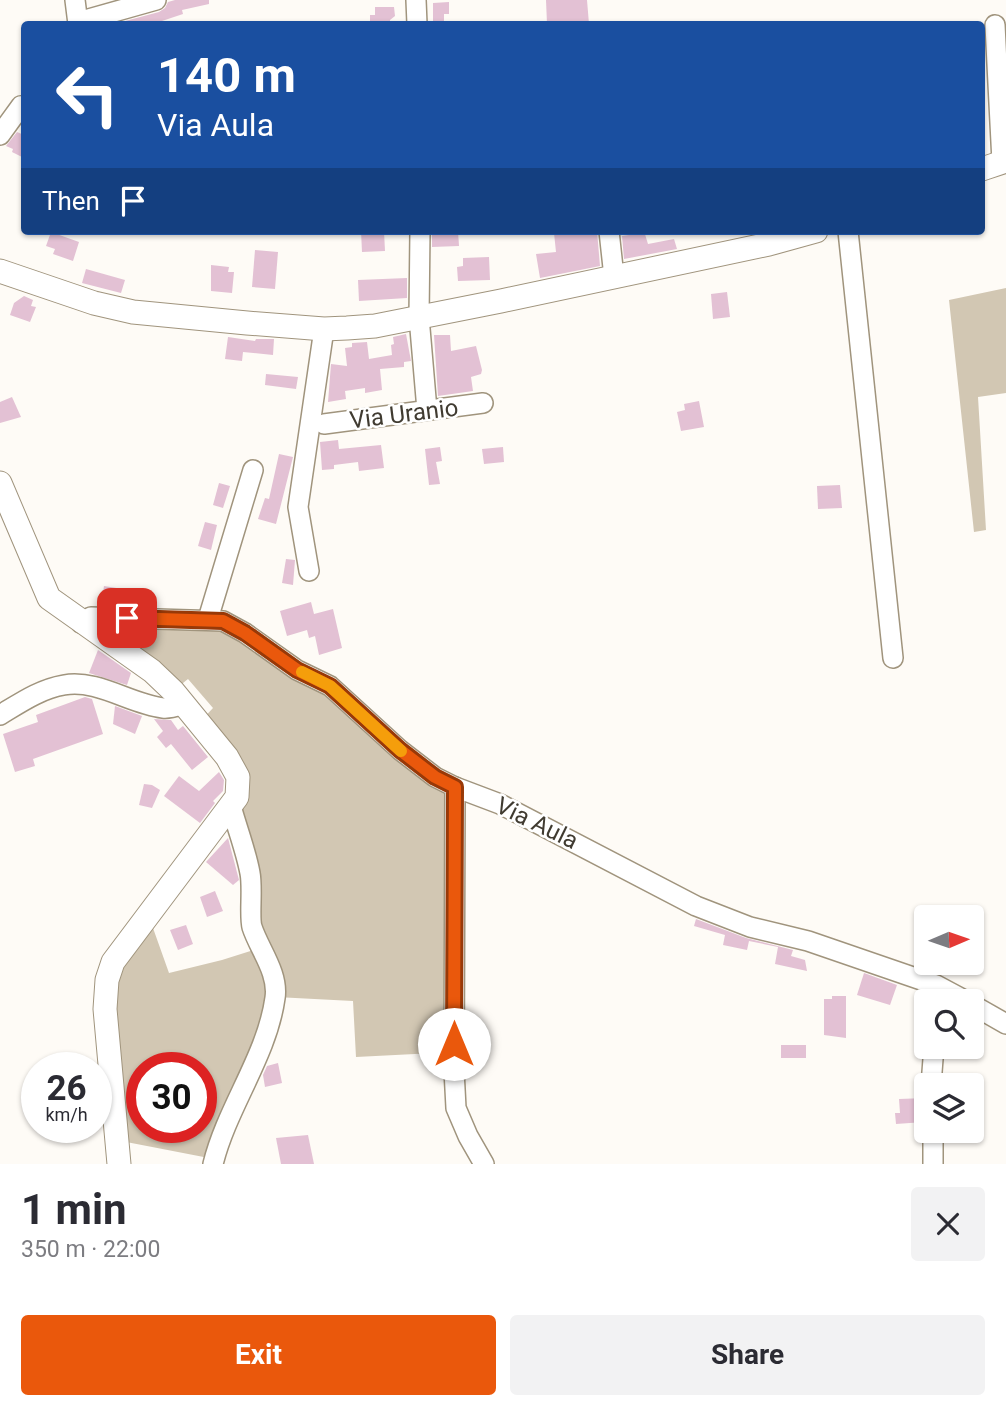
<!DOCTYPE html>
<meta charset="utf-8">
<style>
:root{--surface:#fff;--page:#f2f2f3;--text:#2b2b33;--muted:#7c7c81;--accent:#ea580c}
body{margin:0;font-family:Roboto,sans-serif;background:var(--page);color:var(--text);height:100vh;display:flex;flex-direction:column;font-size:26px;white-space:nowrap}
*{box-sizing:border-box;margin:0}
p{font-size:23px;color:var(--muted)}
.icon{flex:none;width:38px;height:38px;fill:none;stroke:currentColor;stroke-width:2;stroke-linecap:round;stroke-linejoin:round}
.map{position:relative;height:1164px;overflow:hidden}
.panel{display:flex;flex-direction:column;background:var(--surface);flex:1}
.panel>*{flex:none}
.top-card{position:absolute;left:21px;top:21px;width:964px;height:214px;border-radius:7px;box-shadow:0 2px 5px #0004;background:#1a4fa0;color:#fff;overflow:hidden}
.needle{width:46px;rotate:88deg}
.fabs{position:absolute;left:914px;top:905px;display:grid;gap:14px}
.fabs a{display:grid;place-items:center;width:70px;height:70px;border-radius:7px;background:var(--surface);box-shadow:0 2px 5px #0004;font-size:35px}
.speed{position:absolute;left:21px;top:1052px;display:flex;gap:14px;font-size:35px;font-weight:700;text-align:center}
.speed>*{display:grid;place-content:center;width:91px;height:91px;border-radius:50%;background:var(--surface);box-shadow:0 2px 5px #0004;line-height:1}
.speed small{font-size:18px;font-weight:400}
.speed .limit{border:10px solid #d22;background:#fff;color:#111}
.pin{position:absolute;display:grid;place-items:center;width:60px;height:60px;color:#fff;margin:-30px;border-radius:14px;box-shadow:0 4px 10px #0006}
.me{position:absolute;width:77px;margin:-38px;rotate:0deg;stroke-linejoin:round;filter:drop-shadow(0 0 5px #0008)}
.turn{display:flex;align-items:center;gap:24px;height:147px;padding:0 21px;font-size:32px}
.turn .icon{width:91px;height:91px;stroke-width:2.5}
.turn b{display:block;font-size:49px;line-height:60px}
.then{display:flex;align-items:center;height:66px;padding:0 21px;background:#0003;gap:14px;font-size:26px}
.round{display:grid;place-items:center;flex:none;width:74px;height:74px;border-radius:7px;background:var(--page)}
.headline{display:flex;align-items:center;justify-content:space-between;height:119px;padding:0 21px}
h1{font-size:42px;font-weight:700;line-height:52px}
.primary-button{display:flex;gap:14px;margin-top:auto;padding:14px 21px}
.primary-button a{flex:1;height:80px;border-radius:7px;background:var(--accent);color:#fff;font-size:28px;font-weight:700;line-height:80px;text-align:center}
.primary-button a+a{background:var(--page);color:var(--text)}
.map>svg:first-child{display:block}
</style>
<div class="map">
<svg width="1006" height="1164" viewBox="0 0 1006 1164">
<rect width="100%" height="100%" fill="#fefbf6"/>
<g fill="#d2c7b3" fill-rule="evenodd">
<path d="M 1006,288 L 1006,393 L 978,397 L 986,530 L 974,532 L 949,300 Z"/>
<path d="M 91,617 L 223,621 L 455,787 L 454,1052 L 356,1057 L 353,1001 L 276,997 L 214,1159 L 116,1140 L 107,980 L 148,914 L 169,973 L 222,960 L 260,948 L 237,797 L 199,723 L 213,708 L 188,679 L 173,691 ZM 142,1068 L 201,1068 L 201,1127 L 142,1127 Z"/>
</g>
<g fill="#e3c1d4">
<path d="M 175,0 L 209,0 L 209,4 L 182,10 L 183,14 L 153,24 L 114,24 L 159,12 L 165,8 L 168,2 Z"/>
<path d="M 546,0 L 587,0 L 589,24 L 547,24 Z"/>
<path d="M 449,2 L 449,14 L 444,14 L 444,24 L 433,24 L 433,3 Z"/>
<path d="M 375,7 L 394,7 L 395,16 L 390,20 L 390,24 L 370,24 L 370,15 L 375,15 Z"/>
<path d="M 17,132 L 24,135 L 24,158 L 12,152 L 13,149 L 6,146 Z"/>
<path d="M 361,231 L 384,231 L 385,251 L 362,252 Z"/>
<path d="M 432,231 L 458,231 L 459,246 L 432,247 Z"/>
<path d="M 566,231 L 597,231 L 600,266 L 540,278 L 536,254 L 556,252 L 554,233 Z"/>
<path d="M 644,231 L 648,244 L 674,239 L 677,249 L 624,259 L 622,236 L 629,235 L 628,233 Z"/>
<path d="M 51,232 L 79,242 L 73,261 L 53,254 L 55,249 L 46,246 Z"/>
<path d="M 255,250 L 278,252 L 275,289 L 252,287 Z"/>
<path d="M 489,257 L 490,280 L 458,281 L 457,267 L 463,266 L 463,258 Z"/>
<path d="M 211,265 L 229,267 L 228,272 L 234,272 L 232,293 L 211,291 Z"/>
<path d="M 86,269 L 125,280 L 121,293 L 82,283 Z"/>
<path d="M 407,278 L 407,298 L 359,301 L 358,280 Z"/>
<path d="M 727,292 L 730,317 L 713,319 L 711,294 Z"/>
<path d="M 24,296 L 33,300 L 31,306 L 36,307 L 30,322 L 10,315 L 14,303 Z"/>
<path d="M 406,334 L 411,361 L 404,362 L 404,367 L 380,369 L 382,390 L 365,393 L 365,388 L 345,391 L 346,399 L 328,402 L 331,364 L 347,366 L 345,348 L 352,347 L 352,343 L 367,342 L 369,359 L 392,355 L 391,345 L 394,344 L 393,337 Z"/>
<path d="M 434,335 L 450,335 L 451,351 L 476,346 L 482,370 L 481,374 L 471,377 L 473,391 L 438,396 Z"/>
<path d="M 228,337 L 255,341 L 256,339 L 274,339 L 273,355 L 243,352 L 242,361 L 225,359 Z"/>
<path d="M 266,374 L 298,377 L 296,389 L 265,385 Z"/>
<path d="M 12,397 L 21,417 L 0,423 L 0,402 Z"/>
<path d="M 699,401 L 704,427 L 681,431 L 677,412 L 685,410 L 684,404 Z"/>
<path d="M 338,440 L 339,449 L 381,445 L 384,468 L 359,471 L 358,462 L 334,465 L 334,469 L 322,470 L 320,442 Z"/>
<path d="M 440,447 L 442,461 L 436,462 L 440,484 L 429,485 L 425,449 Z"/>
<path d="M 503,447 L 504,462 L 484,464 L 482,449 Z"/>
<path d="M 279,454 L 293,457 L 276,524 L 258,519 L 265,498 L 269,499 Z"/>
<path d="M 219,483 L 230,486 L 223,508 L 213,505 Z"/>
<path d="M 840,485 L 842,508 L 818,509 L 817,486 Z"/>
<path d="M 205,522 L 217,525 L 211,550 L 198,546 Z"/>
<path d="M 286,559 L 295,560 L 293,585 L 282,583 Z"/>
<path d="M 104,586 L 129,590 L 127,606 L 101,605 Z"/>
<path d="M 311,602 L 314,614 L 333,609 L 342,648 L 319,655 L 315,636 L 309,638 L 307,630 L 287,636 L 280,611 Z"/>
<path d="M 98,650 L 131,673 L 127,685 L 89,673 Z"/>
<path d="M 85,697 L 92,699 L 103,734 L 33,759 L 35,766 L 15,772 L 3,734 L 38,722 L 36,715 Z"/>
<path d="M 115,706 L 142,716 L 135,734 L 113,724 Z"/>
<path d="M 154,719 L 171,720 L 178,730 L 183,726 L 208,757 L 192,770 L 171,744 L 166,748 L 157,737 L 163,731 Z"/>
<path d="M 219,772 L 224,780 L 223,791 L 213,801 L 215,803 L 200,823 L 164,796 L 179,776 L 199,791 Z"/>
<path d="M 144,784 L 152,785 L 160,790 L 152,808 L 139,805 Z"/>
<path d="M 228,838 L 239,880 L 233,885 L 206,862 Z"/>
<path d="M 215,891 L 223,911 L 207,917 L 200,897 Z"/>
<path d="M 696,919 L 746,938 L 793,950 L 791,956 L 805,960 L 807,971 L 775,964 L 778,947 L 749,941 L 747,950 L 723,945 L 725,935 L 694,926 Z"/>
<path d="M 186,925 L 193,944 L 178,950 L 170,930 Z"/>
<path d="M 864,973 L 897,985 L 890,1005 L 857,995 Z"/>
<path d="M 832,996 L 846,996 L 846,1038 L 824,1035 L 824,999 L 832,999 Z"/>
<rect x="781" y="1045" width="25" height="13"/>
<path d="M 278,1063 L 282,1083 L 265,1087 L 263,1075 L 267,1066 Z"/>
<path d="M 926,1098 L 924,1122 L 896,1124 L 895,1113 L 900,1113 L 899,1099 Z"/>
<path d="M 308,1135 L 314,1164 L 281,1164 L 276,1138 Z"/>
</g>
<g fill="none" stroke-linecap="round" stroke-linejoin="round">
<g stroke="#a0947d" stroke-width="22">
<g id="minor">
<path d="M 75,0 L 78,24"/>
<path d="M 416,0 L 417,24"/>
<path d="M 78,22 L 156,0"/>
<path d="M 995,25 L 1002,162"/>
<path d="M 0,135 L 21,106 L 24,107"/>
<path d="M 420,231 L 419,317 L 427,410"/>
<path d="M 609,231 L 614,277"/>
<path d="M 848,231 L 893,658"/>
<path d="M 324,424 L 483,403"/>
<path d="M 309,571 L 298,507 L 324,329"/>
<path d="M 208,619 L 253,470"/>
<path d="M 81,623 L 91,617 L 223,621 L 245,633 L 297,670 L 330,686 L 400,750 L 435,777 L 455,787 L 500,804 L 696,906 L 750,927 L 808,941 L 936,985 L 966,1001"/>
<path d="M 0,715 C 20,703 40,689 64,685 C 98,679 130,704 163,708 C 170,709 178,706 185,704"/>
<path d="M 455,787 L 454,1070 L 456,1108 L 468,1136 L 484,1164"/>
<path d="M 971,1004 L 1006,1024"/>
<path d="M 931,1085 L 934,1046"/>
<path d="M 213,1164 C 227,1107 267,1056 275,998 C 279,973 259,949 252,927 C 249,917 253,888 250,873 C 246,851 237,828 231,806"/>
<path d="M 933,1164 L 933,1130"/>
</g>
</g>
<g stroke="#a0947d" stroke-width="25">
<g id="major">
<path d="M 982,169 L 1006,161"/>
<path d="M 0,271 L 94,303 L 133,312 L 247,323 L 324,329 L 347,328 L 375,326 L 501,301 L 769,244 L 816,231"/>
<path d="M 0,483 L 49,598 L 152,671 L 173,691 L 227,757 L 238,777 L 237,797 L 113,962 L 107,980 L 105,1009 L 119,1164"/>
</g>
</g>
<use href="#minor" stroke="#fff" stroke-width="19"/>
<use href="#major" stroke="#fff" stroke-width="23"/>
</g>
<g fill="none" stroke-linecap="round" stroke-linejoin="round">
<g stroke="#983908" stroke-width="18">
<path id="route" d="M 127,618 L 223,621 L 245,633 L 297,670 L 330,686 L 400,750 L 435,777 L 455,787 L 454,1044"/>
</g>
<use href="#route" stroke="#ea580c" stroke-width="12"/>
<path stroke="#f59e0b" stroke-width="12" d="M 302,672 L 330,686 L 401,751"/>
</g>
<g text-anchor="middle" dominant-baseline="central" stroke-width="5" stroke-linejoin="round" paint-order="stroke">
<g font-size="24" fill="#403b31" stroke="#fff">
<text transform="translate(404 414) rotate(-7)">Via Uranio</text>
<text transform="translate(537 823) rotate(26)">Via Aula</text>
</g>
</g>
</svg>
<div class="fabs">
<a><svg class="needle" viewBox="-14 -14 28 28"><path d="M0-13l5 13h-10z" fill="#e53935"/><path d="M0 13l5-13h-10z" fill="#7c7c81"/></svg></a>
<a><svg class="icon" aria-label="search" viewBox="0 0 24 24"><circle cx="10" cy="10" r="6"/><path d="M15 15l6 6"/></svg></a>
<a><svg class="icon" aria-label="layers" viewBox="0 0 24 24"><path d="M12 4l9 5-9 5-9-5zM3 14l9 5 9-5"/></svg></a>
</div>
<div class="speed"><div>26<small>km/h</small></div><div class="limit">30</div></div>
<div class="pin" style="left:127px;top:618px;background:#d93025"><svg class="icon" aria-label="arrive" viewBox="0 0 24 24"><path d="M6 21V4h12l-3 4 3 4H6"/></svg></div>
<svg class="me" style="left:454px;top:1044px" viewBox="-20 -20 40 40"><circle r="19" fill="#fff"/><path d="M0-13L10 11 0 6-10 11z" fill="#ea580c"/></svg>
<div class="top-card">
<div class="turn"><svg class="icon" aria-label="left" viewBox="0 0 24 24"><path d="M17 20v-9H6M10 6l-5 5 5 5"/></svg><div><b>140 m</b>Via Aula</div></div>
<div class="then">Then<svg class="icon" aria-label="arrive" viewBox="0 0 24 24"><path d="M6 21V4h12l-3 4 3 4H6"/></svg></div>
</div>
</div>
<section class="panel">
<div class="headline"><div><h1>1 min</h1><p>350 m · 22:00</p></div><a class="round"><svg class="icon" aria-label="close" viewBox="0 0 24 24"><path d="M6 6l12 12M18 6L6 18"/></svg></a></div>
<div class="primary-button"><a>Exit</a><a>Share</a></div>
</section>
